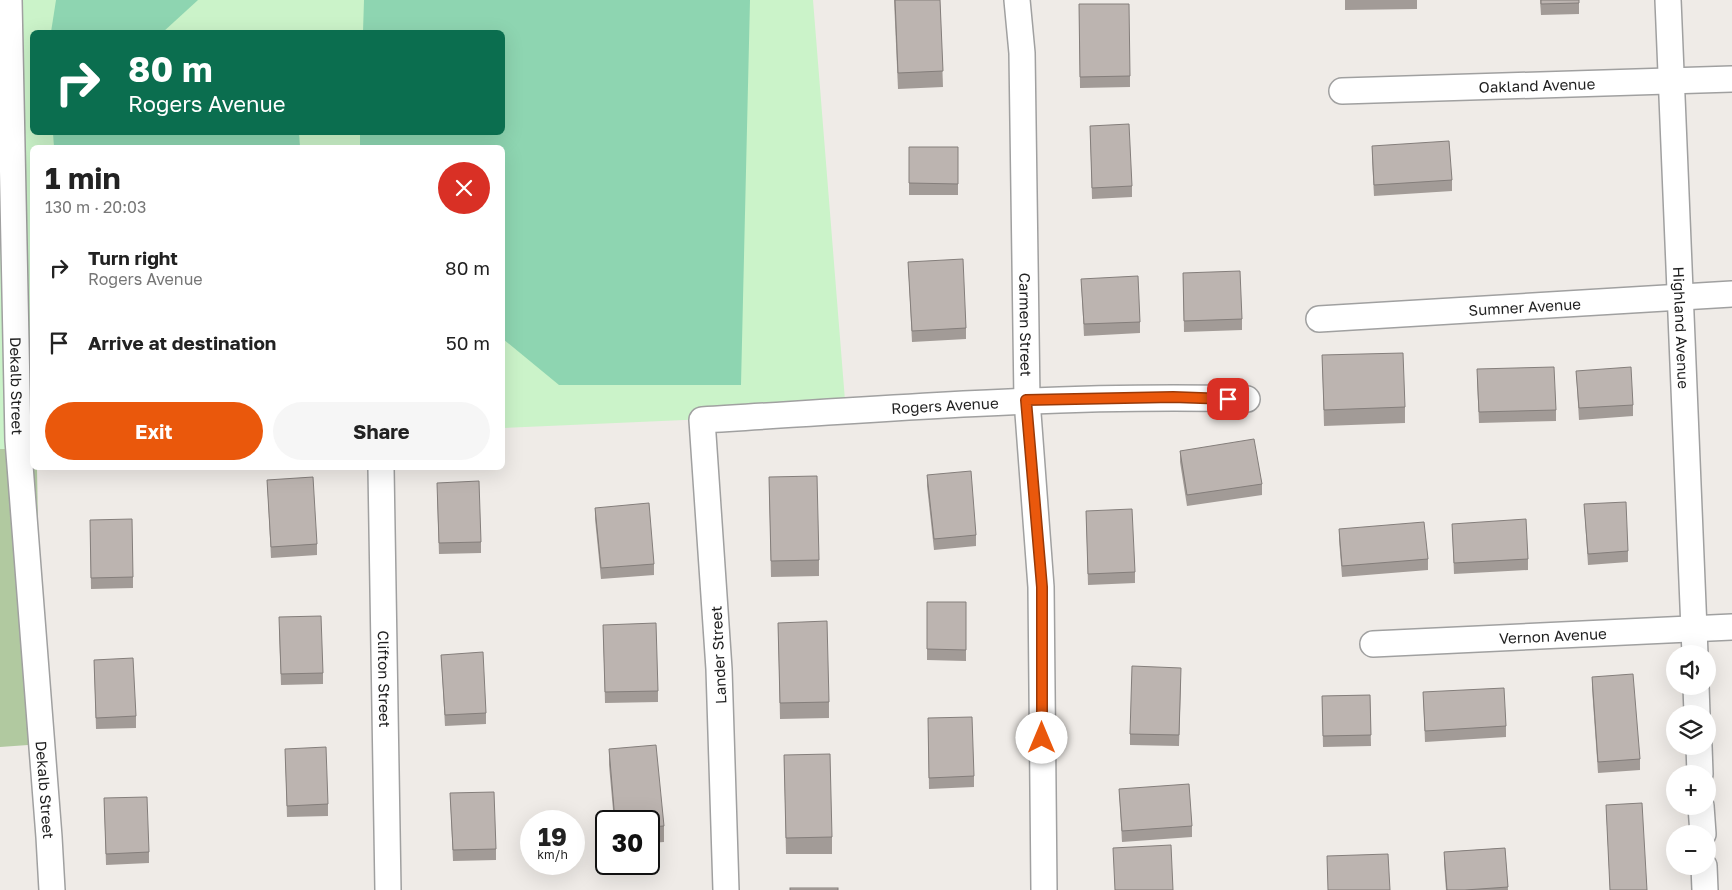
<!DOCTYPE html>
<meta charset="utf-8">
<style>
:root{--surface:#fff;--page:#f6f6f6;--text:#222;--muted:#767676;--accent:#ea580c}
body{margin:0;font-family:"Golos Text",sans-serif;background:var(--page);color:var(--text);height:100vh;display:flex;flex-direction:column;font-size:19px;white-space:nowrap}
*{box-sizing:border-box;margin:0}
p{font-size:16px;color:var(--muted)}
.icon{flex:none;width:28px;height:28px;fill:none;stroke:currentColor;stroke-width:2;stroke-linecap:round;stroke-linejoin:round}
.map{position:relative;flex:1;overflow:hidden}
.sheet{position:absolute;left:30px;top:145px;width:475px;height:325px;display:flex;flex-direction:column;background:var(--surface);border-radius:8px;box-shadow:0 5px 20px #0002}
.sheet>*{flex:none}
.hud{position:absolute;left:30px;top:30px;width:475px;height:105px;border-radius:8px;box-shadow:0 5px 20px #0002;background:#0b6e4f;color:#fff;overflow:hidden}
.fabs{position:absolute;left:1666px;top:645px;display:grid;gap:10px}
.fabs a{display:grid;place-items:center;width:50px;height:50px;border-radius:50%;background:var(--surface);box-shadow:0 5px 20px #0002;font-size:25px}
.speed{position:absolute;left:520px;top:810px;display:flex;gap:10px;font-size:25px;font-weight:700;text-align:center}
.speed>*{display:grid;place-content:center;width:65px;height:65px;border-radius:50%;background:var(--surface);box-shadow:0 5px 20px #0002;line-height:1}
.speed small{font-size:12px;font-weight:400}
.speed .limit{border:2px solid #111;border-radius:8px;background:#fff;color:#111}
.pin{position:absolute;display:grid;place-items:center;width:42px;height:42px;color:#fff;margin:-21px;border-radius:10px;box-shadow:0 2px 8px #0006}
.me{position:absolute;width:55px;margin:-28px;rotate:0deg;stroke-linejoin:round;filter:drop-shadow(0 0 4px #0008)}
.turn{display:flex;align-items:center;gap:18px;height:105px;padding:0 15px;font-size:22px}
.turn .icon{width:65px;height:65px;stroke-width:2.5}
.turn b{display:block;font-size:35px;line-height:42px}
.round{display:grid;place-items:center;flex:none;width:52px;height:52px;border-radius:26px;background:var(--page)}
.headline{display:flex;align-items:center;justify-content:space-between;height:85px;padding:0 15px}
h1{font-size:30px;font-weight:700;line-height:38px}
.action{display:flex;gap:10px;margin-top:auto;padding:10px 15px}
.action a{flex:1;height:58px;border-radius:30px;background:var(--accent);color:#fff;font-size:20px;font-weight:700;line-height:58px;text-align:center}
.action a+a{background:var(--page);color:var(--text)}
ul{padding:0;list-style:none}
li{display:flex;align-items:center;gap:15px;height:75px;padding:0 15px}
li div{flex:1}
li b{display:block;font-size:19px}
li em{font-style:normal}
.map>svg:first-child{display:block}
</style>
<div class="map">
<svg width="1732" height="890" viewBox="0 0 1732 890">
<rect width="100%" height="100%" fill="#efebe7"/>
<path fill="#b1c9a0" d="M 32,448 L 32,468 L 37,468 L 42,744 L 0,747 L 0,449 Z"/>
<path fill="#cbf3c9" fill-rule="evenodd" d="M 4,0 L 813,0 L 846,413 L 503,428 L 502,148 L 32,148 L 32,448 L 0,449 L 0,25 ZM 32,32 L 502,32 L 502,132 L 32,132 Z"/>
<g fill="#8ed5b1">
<path d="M 56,0 L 198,0 L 163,32 L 51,32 Z"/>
<path d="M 364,0 L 750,0 L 741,385 L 559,385 L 503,339 L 502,148 L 360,147 L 360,133 L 502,132 L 502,32 L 363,32 Z"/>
<path d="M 53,133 L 299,133 L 300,147 L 54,147 Z"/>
</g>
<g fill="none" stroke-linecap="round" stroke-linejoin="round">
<g stroke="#a0a0a0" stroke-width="28">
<g id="street">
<path id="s1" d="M 9,0 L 18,440 L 49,837 L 52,890"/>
<path id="s2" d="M 1017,0 L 1022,53 L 1027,400 L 1041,587 L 1044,890"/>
<path id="s3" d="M 1668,0 L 1695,654"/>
<path id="s4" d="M 1342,91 L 1732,79"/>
<path id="s5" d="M 1319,319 L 1732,294"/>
<path id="s6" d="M 381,468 L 388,890"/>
<path id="s7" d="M 1373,644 L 1732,627"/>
<path d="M 1696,686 L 1697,714"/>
<path d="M 1699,746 L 1700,774"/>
<path d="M 1701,806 L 1703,834"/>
<path d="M 1704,866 L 1705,890"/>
<path id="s8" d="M 726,890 L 719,669 L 702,420 C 883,409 1065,394 1247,399"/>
</g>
</g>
<use href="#street" stroke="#fff" stroke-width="25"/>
</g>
<g fill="#a29b97">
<path d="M 894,0 L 940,0 L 943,87 L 898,89 Z"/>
<path d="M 1345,0 L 1417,0 L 1417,9 L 1345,10 Z"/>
<path d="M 1540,0 L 1579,0 L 1579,14 L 1541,15 Z"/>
<path d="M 1079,4 L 1130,76 L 1130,87 L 1080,88 Z"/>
<path d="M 1090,126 L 1132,186 L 1132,197 L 1092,199 Z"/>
<path d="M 1372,146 L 1452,180 L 1452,191 L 1374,196 L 1372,158 Z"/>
<rect x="909" y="147" width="49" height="48"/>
<path d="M 908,262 L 966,328 L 966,339 L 912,342 Z"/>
<path d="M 1183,273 L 1242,319 L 1242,330 L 1184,332 Z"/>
<path d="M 1081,279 L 1140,322 L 1140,333 L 1084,336 Z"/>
<path d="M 1322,355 L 1405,407 L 1405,423 L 1324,426 Z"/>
<path d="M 1576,371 L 1633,405 L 1633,416 L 1579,420 Z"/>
<path d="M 1477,380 L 1556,410 L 1556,421 L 1479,423 Z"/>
<path d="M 1180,451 L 1262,484 L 1262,495 L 1187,506 L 1180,462 Z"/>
<path d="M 927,475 L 976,535 L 976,546 L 934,550 L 927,486 Z"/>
<path d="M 769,477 L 819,560 L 819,576 L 771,577 Z"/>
<path d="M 267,480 L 317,544 L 317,555 L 271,558 Z"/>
<path d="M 437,494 L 481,542 L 481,553 L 439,554 Z"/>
<path d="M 1584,504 L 1628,551 L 1628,562 L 1588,565 Z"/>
<path d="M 595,508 L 654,564 L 654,575 L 601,579 L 595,519 Z"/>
<path d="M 1086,511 L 1135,572 L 1135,583 L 1088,585 Z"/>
<path d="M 1452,524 L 1528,559 L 1528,570 L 1454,574 Z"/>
<path d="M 1339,529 L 1428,559 L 1428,570 L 1342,577 L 1339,540 Z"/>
<path d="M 90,531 L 133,577 L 133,588 L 91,589 Z"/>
<path d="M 927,602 L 966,602 L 966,661 L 927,660 Z"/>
<path d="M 778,623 L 829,702 L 829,718 L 780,719 Z"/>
<path d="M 603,625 L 658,691 L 658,702 L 605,703 Z"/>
<path d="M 279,628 L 323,673 L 323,684 L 281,685 Z"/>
<path d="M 441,655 L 486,713 L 486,724 L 445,726 Z"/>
<path d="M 94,660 L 136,716 L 136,728 L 96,729 Z"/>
<path d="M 1592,677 L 1640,759 L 1640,770 L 1598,773 L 1592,688 Z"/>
<path d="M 1181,679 L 1179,746 L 1130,745 L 1130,734 Z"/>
<path d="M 1423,692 L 1506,726 L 1506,737 L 1425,742 Z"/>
<path d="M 1370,695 L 1371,746 L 1323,747 L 1322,696 Z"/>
<path d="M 928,729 L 974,776 L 974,787 L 929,789 Z"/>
<path d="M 285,749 L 328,804 L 328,816 L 287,817 Z"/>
<path d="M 609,749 L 664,826 L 664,842 L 649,843 L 649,821 L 614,821 L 609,765 Z"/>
<path d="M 784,755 L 832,837 L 832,854 L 786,854 Z"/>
<path d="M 1119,789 L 1192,826 L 1192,837 L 1122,842 Z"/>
<path d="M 450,793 L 496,849 L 496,860 L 453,861 Z"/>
<path d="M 104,798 L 149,852 L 149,863 L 106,865 Z"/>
<path d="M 1606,805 L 1647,890 L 1610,890 Z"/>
<path d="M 1505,848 L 1508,890 L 1446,890 L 1444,863 L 1444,852 Z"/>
</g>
<g fill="#bcb4b0" stroke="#847e7b">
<path d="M 895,0 L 940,0 L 943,71 L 898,73 Z"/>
<path d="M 1541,0 L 1579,0 L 1579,3 L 1541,4 Z"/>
<path d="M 1079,4 L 1129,4 L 1130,76 L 1080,77 Z"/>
<path d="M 1129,124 L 1132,186 L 1092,188 L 1090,126 Z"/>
<path d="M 1449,141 L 1452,180 L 1374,185 L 1372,146 Z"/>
<path d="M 909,147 L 958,147 L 958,184 L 909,183 Z"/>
<path d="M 963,259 L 966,328 L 912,331 L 908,262 Z"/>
<path d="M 1240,271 L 1242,319 L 1184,321 L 1183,273 Z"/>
<path d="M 1138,276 L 1140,322 L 1084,324 L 1081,279 Z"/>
<path d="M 1403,353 L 1405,407 L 1324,410 L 1322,355 Z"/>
<path d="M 1554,367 L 1556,410 L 1479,412 L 1477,369 Z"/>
<path d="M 1631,367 L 1633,405 L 1579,408 L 1576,371 Z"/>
<path d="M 1254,439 L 1262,484 L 1187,495 L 1180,451 Z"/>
<path d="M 971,471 L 976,535 L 934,539 L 927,475 Z"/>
<path d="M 817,476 L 819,560 L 771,561 L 769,477 Z"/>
<path d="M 313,477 L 317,544 L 271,547 L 267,480 Z"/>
<path d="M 479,481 L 481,542 L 439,543 L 437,483 Z"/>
<path d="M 1626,502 L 1628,551 L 1588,554 L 1584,504 Z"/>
<path d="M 649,503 L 654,564 L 601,568 L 595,508 Z"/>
<path d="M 1132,509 L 1135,572 L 1088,574 L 1086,511 Z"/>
<path d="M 132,519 L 133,577 L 91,578 L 90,520 Z"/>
<path d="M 1526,519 L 1528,559 L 1454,563 L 1452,524 Z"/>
<path d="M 1424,522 L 1428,559 L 1342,566 L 1339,529 Z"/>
<path d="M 927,602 L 966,602 L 966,650 L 927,649 Z"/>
<path d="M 321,616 L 323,673 L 281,674 L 279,617 Z"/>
<path d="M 827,621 L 829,702 L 780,703 L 778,623 Z"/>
<path d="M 656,623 L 658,691 L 605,692 L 603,625 Z"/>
<path d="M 483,652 L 486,713 L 445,715 L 441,655 Z"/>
<path d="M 133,658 L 136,716 L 96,718 L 94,660 Z"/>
<path d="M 1132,666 L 1181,668 L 1179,735 L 1130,734 Z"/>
<path d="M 1633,674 L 1640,759 L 1598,762 L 1592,677 Z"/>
<path d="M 1504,688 L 1506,726 L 1425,731 L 1423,692 Z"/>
<path d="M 1370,695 L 1371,735 L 1323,736 L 1322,696 Z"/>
<path d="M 972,717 L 974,776 L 929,778 L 928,718 Z"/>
<path d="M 656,745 L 664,826 L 649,827 L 649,821 L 615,821 L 609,749 Z"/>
<path d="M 326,747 L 328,804 L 287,806 L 285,749 Z"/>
<path d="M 830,754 L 832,837 L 786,838 L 784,755 Z"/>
<path d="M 1189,784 L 1192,826 L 1122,831 L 1119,789 Z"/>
<path d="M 494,792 L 496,849 L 453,850 L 450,793 Z"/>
<path d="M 147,797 L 149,852 L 106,854 L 104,798 Z"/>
<path d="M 1642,803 L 1647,890 L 1610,890 L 1606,805 Z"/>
<path d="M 1171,845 L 1173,890 L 1115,890 L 1113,848 Z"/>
<path d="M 1505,848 L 1508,887 L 1465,890 L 1447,890 L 1444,852 Z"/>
<path d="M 1388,854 L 1390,890 L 1328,890 L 1327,856 Z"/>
<rect x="790" y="888" width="48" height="2"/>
</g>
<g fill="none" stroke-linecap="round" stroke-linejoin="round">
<g stroke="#983908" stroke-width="12">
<path id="route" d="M 1042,738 L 1042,587 L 1026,400 L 1173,397 L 1228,399"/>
</g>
<use href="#route" stroke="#ea580c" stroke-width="9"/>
</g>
<g text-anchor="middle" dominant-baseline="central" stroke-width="4.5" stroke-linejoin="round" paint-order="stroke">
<g font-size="15" fill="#1f1f1f" stroke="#fff">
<text stroke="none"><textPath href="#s4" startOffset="195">Oakland Avenue</textPath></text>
<text stroke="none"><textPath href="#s5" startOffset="206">Sumner Avenue</textPath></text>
<text stroke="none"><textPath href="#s2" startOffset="325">Carmen Street</textPath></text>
<text stroke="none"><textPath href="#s3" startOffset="328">Highland Avenue</textPath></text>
<text stroke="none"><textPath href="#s1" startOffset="386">Dekalb Street</textPath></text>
<text stroke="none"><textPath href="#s8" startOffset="714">Rogers Avenue</textPath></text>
<text stroke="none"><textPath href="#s7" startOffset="180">Vernon Avenue</textPath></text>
<text transform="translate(718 655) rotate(-93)">Lander Street</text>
<text stroke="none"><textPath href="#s6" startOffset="211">Clifton Street</textPath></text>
<text stroke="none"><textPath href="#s1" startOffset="791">Dekalb Street</textPath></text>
</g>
</g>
</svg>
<div class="fabs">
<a><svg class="icon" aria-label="sound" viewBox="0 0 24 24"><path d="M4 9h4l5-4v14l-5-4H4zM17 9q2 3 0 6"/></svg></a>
<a><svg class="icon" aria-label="layers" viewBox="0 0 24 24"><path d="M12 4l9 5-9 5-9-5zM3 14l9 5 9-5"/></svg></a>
<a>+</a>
<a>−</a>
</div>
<div class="speed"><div>19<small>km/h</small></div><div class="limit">30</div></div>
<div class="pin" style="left:1228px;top:399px;background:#d93025"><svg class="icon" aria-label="arrive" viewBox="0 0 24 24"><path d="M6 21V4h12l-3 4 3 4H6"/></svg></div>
<svg class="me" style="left:1042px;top:738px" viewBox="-20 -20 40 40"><circle r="19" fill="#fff"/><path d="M0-13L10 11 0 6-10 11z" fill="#ea580c"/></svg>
<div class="hud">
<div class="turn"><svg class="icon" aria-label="right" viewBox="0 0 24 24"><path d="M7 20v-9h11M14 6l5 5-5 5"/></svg><div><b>80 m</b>Rogers Avenue</div></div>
</div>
<section class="sheet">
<div class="headline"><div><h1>1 min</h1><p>130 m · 20:03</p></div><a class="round" style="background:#d93025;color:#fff"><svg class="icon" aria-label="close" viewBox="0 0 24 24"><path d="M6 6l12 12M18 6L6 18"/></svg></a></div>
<ul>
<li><svg class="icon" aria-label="right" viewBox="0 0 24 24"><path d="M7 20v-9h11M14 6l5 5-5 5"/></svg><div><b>Turn right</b><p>Rogers Avenue</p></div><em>80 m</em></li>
<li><svg class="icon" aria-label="arrive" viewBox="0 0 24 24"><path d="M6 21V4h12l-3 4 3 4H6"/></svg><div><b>Arrive at destination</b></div><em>50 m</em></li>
</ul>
<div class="action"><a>Exit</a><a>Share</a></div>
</section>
</div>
